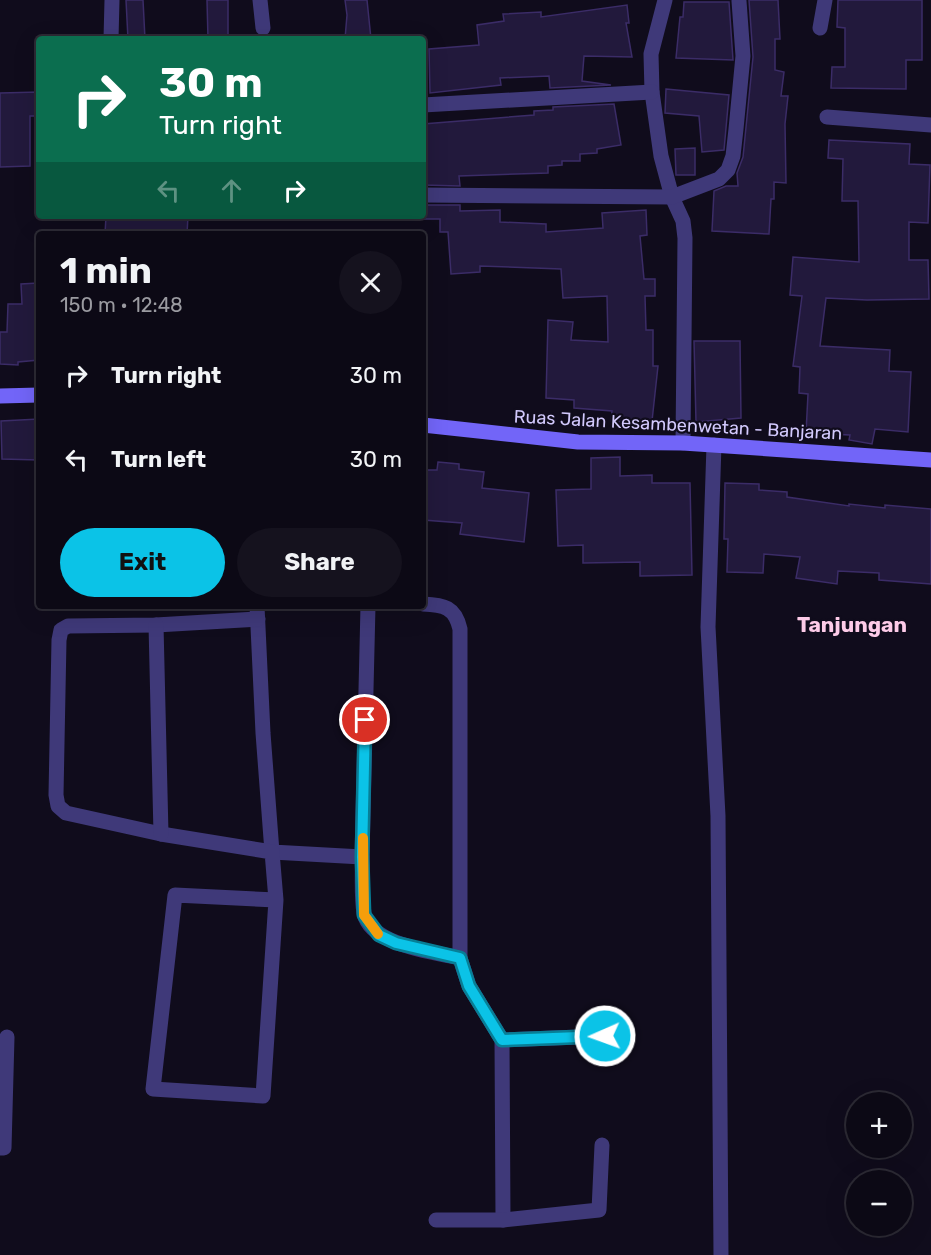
<!DOCTYPE html>
<meta charset="utf-8">
<style>
:root{--surface:#0c0915;--page:#15121e;--text:#f1f3f6;--muted:#9a9aa0;--line:#2c2a34;--accent:#0bc3e7}
body{margin:0;font-family:Rubik,sans-serif;background:var(--page);color:var(--text);height:100vh;display:flex;flex-direction:column;font-size:22px;white-space:nowrap}
*{box-sizing:border-box;margin:0}
p{font-size:20px;color:var(--muted)}
.icon{flex:none;width:33px;height:33px;fill:none;stroke:currentColor;stroke-width:2;stroke-linecap:round;stroke-linejoin:round}
.map{position:relative;flex:1;overflow:hidden}
.drawer{position:absolute;left:36px;top:231px;width:390px;height:378px;display:flex;flex-direction:column;background:var(--surface);border-radius:6px;box-shadow:0 6px 24px #0002,0 0 0 2px var(--line)}
.drawer>*{flex:none}
.banner{position:absolute;left:36px;top:36px;width:390px;height:183px;border-radius:6px;box-shadow:0 6px 24px #0002,0 0 0 2px var(--line);background:#0b6e4f;color:#fff;overflow:hidden}
.controls{position:absolute;left:846px;top:1092px;display:grid;gap:12px}
.controls a{display:grid;place-items:center;width:66px;height:66px;border-radius:50%;background:var(--surface);box-shadow:0 6px 24px #0002,0 0 0 2px var(--line);font-size:30px}
.pin{position:absolute;display:grid;place-items:center;width:51px;height:51px;color:#fff;margin:-26px;border:3px solid #fff;border-radius:50%;box-shadow:0 2px 6px #0007}
.me{position:absolute;width:66px;margin:-33px;rotate:268deg;stroke-linejoin:round;filter:drop-shadow(0 0 4px #0008)}
.turn{display:flex;align-items:center;gap:21px;height:126px;padding:0 24px;font-size:27px}
.turn .icon{width:78px;height:78px;stroke-width:2.5}
.turn b{display:block;font-size:42px;line-height:51px}
.lanes{display:flex;align-items:center;height:57px;padding:0 24px;background:#0003;justify-content:center;gap:30px;direction:ltr}
.lanes .off{opacity:.35}
.round{display:grid;place-items:center;flex:none;width:63px;height:63px;border-radius:32px;background:var(--page)}
.overview{display:flex;align-items:center;justify-content:space-between;height:102px;padding:0 24px}
h1{font-size:36px;font-weight:700;line-height:45px}
.action{display:flex;gap:12px;margin-top:auto;padding:12px 24px}
.action a{flex:1;height:69px;border-radius:36px;background:var(--accent);color:#111;font-size:24px;font-weight:700;line-height:69px;text-align:center}
.action a+a{background:var(--page);color:var(--text)}
ul{padding:0;list-style:none}
li{display:flex;align-items:center;gap:18px;height:84px;padding:0 24px}
li div{flex:1}
li b{display:block;font-size:22px}
li em{font-style:normal}
.map>svg:first-child{display:block}
</style>
<div class="map">
<svg width="931" height="1255" viewBox="0 0 931 1255">
<rect width="100%" height="100%" fill="#100c1c"/>
<g fill="#22193c" stroke="#3b2c67" stroke-width="1.5">
<path d="M 126,0 L 143,0 L 145,39 L 128,39 Z"/>
<path d="M 207,0 L 228,0 L 228,39 L 208,39 Z"/>
<path d="M 345,0 L 367,0 L 371,39 L 345,39 L 347,15 Z"/>
<path d="M 749,0 L 778,0 L 780,39 L 775,39 L 775,70 L 784,72 L 781,96 L 788,96 L 785,124 L 786,183 L 774,182 L 774,199 L 771,199 L 769,234 L 712,231 L 714,191 L 726,186 L 738,186 L 737,173 L 743,157 L 753,57 Z"/>
<path d="M 838,0 L 922,0 L 922,60 L 906,60 L 906,89 L 831,88 L 832,67 L 845,67 L 845,28 L 837,27 Z"/>
<path d="M 684,2 L 729,2 L 733,60 L 676,58 L 680,17 L 683,17 Z"/>
<path d="M 627,5 L 629,23 L 626,23 L 632,57 L 584,56 L 582,81 L 611,85 L 550,88 L 549,76 L 500,78 L 501,85 L 430,93 L 429,49 L 479,45 L 477,25 L 504,21 L 503,14 L 541,12 L 541,17 Z"/>
<path d="M 666,89 L 729,95 L 724,150 L 702,152 L 699,116 L 665,113 Z"/>
<path d="M 39,92 L 39,116 L 30,116 L 30,166 L 0,167 L 0,93 Z"/>
<path d="M 614,104 L 621,145 L 597,149 L 597,153 L 580,154 L 580,161 L 562,161 L 562,165 L 548,166 L 548,173 L 459,176 L 460,186 L 423,185 L 423,124 L 534,115 L 534,111 L 553,110 L 553,107 Z"/>
<path d="M 829,140 L 910,144 L 909,164 L 930,165 L 928,223 L 909,222 L 909,260 L 928,260 L 929,299 L 867,300 L 826,298 L 820,346 L 890,350 L 889,371 L 911,372 L 908,432 L 875,429 L 872,444 L 849,440 L 850,435 L 806,433 L 808,394 L 799,393 L 800,367 L 793,366 L 802,296 L 790,295 L 793,257 L 859,262 L 858,201 L 842,201 L 843,159 L 828,158 Z"/>
<path d="M 695,148 L 695,175 L 676,175 L 675,149 Z"/>
<path d="M 423,205 L 460,205 L 460,211 L 500,210 L 500,222 L 546,224 L 546,232 L 603,228 L 602,213 L 646,210 L 647,235 L 640,236 L 644,279 L 655,279 L 655,296 L 645,296 L 646,330 L 653,330 L 653,366 L 658,366 L 652,421 L 630,419 L 629,423 L 611,421 L 612,411 L 574,408 L 574,400 L 546,398 L 548,320 L 573,322 L 571,340 L 608,342 L 607,296 L 563,298 L 561,269 L 480,266 L 480,272 L 451,274 L 448,232 L 440,232 L 440,219 L 423,219 Z"/>
<path d="M 106,216 L 188,216 L 187,234 L 105,234 Z"/>
<path d="M 38,283 L 39,360 L 18,362 L 18,365 L 0,364 L 0,332 L 7,332 L 8,304 L 22,304 L 21,284 Z"/>
<path d="M 694,341 L 740,341 L 741,418 L 696,422 Z"/>
<path d="M 39,419 L 39,460 L 2,459 L 1,421 Z"/>
<path d="M 620,457 L 620,476 L 652,475 L 652,483 L 690,483 L 692,575 L 640,576 L 640,562 L 583,563 L 583,545 L 558,546 L 556,490 L 591,489 L 591,458 Z"/>
<path d="M 438,462 L 459,464 L 459,469 L 484,472 L 482,488 L 529,493 L 524,542 L 460,534 L 462,523 L 423,520 L 423,470 L 437,470 Z"/>
<path d="M 725,483 L 759,484 L 759,490 L 787,492 L 787,497 L 849,506 L 849,504 L 885,508 L 885,505 L 931,509 L 931,584 L 879,580 L 879,573 L 838,571 L 837,584 L 796,578 L 800,557 L 764,554 L 763,573 L 727,572 L 728,539 L 724,539 Z"/>
</g>
<g fill="none" stroke-linecap="round" stroke-linejoin="round">
<g stroke="#3f3979" stroke-width="15">
<path d="M 260,0 L 263,28"/>
<path d="M 665,0 L 651,54 L 652,92 L 661,156 L 672,197 L 683,221 L 685,238 L 683,443"/>
<path d="M 820,28 L 825,0"/>
<path d="M 111,39 L 112,0"/>
<path d="M 423,105 L 652,92"/>
<path d="M 827,117 L 931,125"/>
<path d="M 423,195 L 672,197 L 719,179 L 728,170 L 733,156 L 736,129 L 743,56 L 739,1"/>
<path d="M 714,445 L 708,627 L 718,816 L 721,1255"/>
<path d="M 423,604 C 444,605 455,607 460,629 L 460,958 L 469,986 L 502,1040 L 503,1220"/>
<path d="M 257,606 L 263,733 L 272,852 L 362,857 C 363,875 361,895 364,913 C 370,945 433,952 460,958"/>
<path d="M 258,619 L 156,625 L 68,626 L 61,630 L 59,640 L 56,795 L 58,806 L 66,813 L 161,834 L 272,852 L 276,900 L 263,1096 L 153,1089 L 175,895 L 276,900"/>
<path d="M 156,625 L 161,834"/>
<path d="M 362,857 L 368,606"/>
<path d="M 502,1040 L 605,1036"/>
<path d="M 0,1148 L 4,1148 L 7,1037"/>
<path d="M 436,1220 L 503,1220 L 599,1210 L 602,1145"/>
</g>
<g stroke="#7265f8" stroke-width="15">
<path d="M 0,396 L 39,395"/>
<path d="M 423,425 L 578,442 L 683,443 L 931,460"/>
</g>
</g>
<g fill="none" stroke-linecap="round" stroke-linejoin="round">
<g stroke="#077f96" stroke-width="15">
<path id="route" d="M 365,720 L 362,857 L 364,915 L 379,935 L 396,943 L 460,958 L 469,986 L 502,1040 L 605,1036"/>
</g>
<use href="#route" stroke="#0bc3e7" stroke-width="10"/>
<path stroke="#f59e0b" stroke-width="10" d="M 363,838 L 364,915 L 378,934"/>
</g>
<g text-anchor="middle" dominant-baseline="central" stroke-width="4.5" stroke-linejoin="round" paint-order="stroke">
<g font-size="18" fill="#d2c9fc" stroke="#100c1c">
<text transform="translate(678 425) rotate(3)">Ruas Jalan Kesambenwetan - Banjaran</text>
</g>
<g font-size="21" font-weight="bold" fill="#fdcbe8" stroke="#100c1c">
<text x="852" y="624">Tanjungan</text>
</g>
</g>
</svg>
<div class="controls">
<a>+</a>
<a>−</a>
</div>
<div class="pin" style="left:365px;top:720px;background:#d93025"><svg class="icon" aria-label="arrive" viewBox="0 0 24 24"><path d="M6 21V4h12l-3 4 3 4H6"/></svg></div>
<svg class="me" style="left:605px;top:1036px" viewBox="-20 -20 40 40"><circle r="17" fill="#0bc3e7" stroke="#fff" stroke-width="3"/><path d="M0-11L8 9 0 5-8 9z" fill="#fff"/></svg>
<div class="banner">
<div class="turn"><svg class="icon" aria-label="right" viewBox="0 0 24 24"><path d="M7 20v-9h11M14 6l5 5-5 5"/></svg><div><b>30 m</b>Turn right</div></div>
<div class="lanes"><svg class="icon off" aria-label="left" viewBox="0 0 24 24"><path d="M17 20v-9H6M10 6l-5 5 5 5"/></svg><svg class="icon off" aria-label="ahead" viewBox="0 0 24 24"><path d="M12 20V5M6 11l6-6 6 6"/></svg><svg class="icon" aria-label="right" viewBox="0 0 24 24"><path d="M7 20v-9h11M14 6l5 5-5 5"/></svg></div>
</div>
<section class="drawer">
<div class="overview"><div><h1>1 min</h1><p>150 m · 12:48</p></div><a class="round"><svg class="icon" aria-label="close" viewBox="0 0 24 24"><path d="M6 6l12 12M18 6L6 18"/></svg></a></div>
<ul>
<li><svg class="icon" aria-label="right" viewBox="0 0 24 24"><path d="M7 20v-9h11M14 6l5 5-5 5"/></svg><div><b>Turn right</b></div><em>30 m</em></li>
<li><svg class="icon" aria-label="left" viewBox="0 0 24 24"><path d="M17 20v-9H6M10 6l-5 5 5 5"/></svg><div><b>Turn left</b></div><em>30 m</em></li>
</ul>
<div class="action"><a>Exit</a><a>Share</a></div>
</section>
</div>
